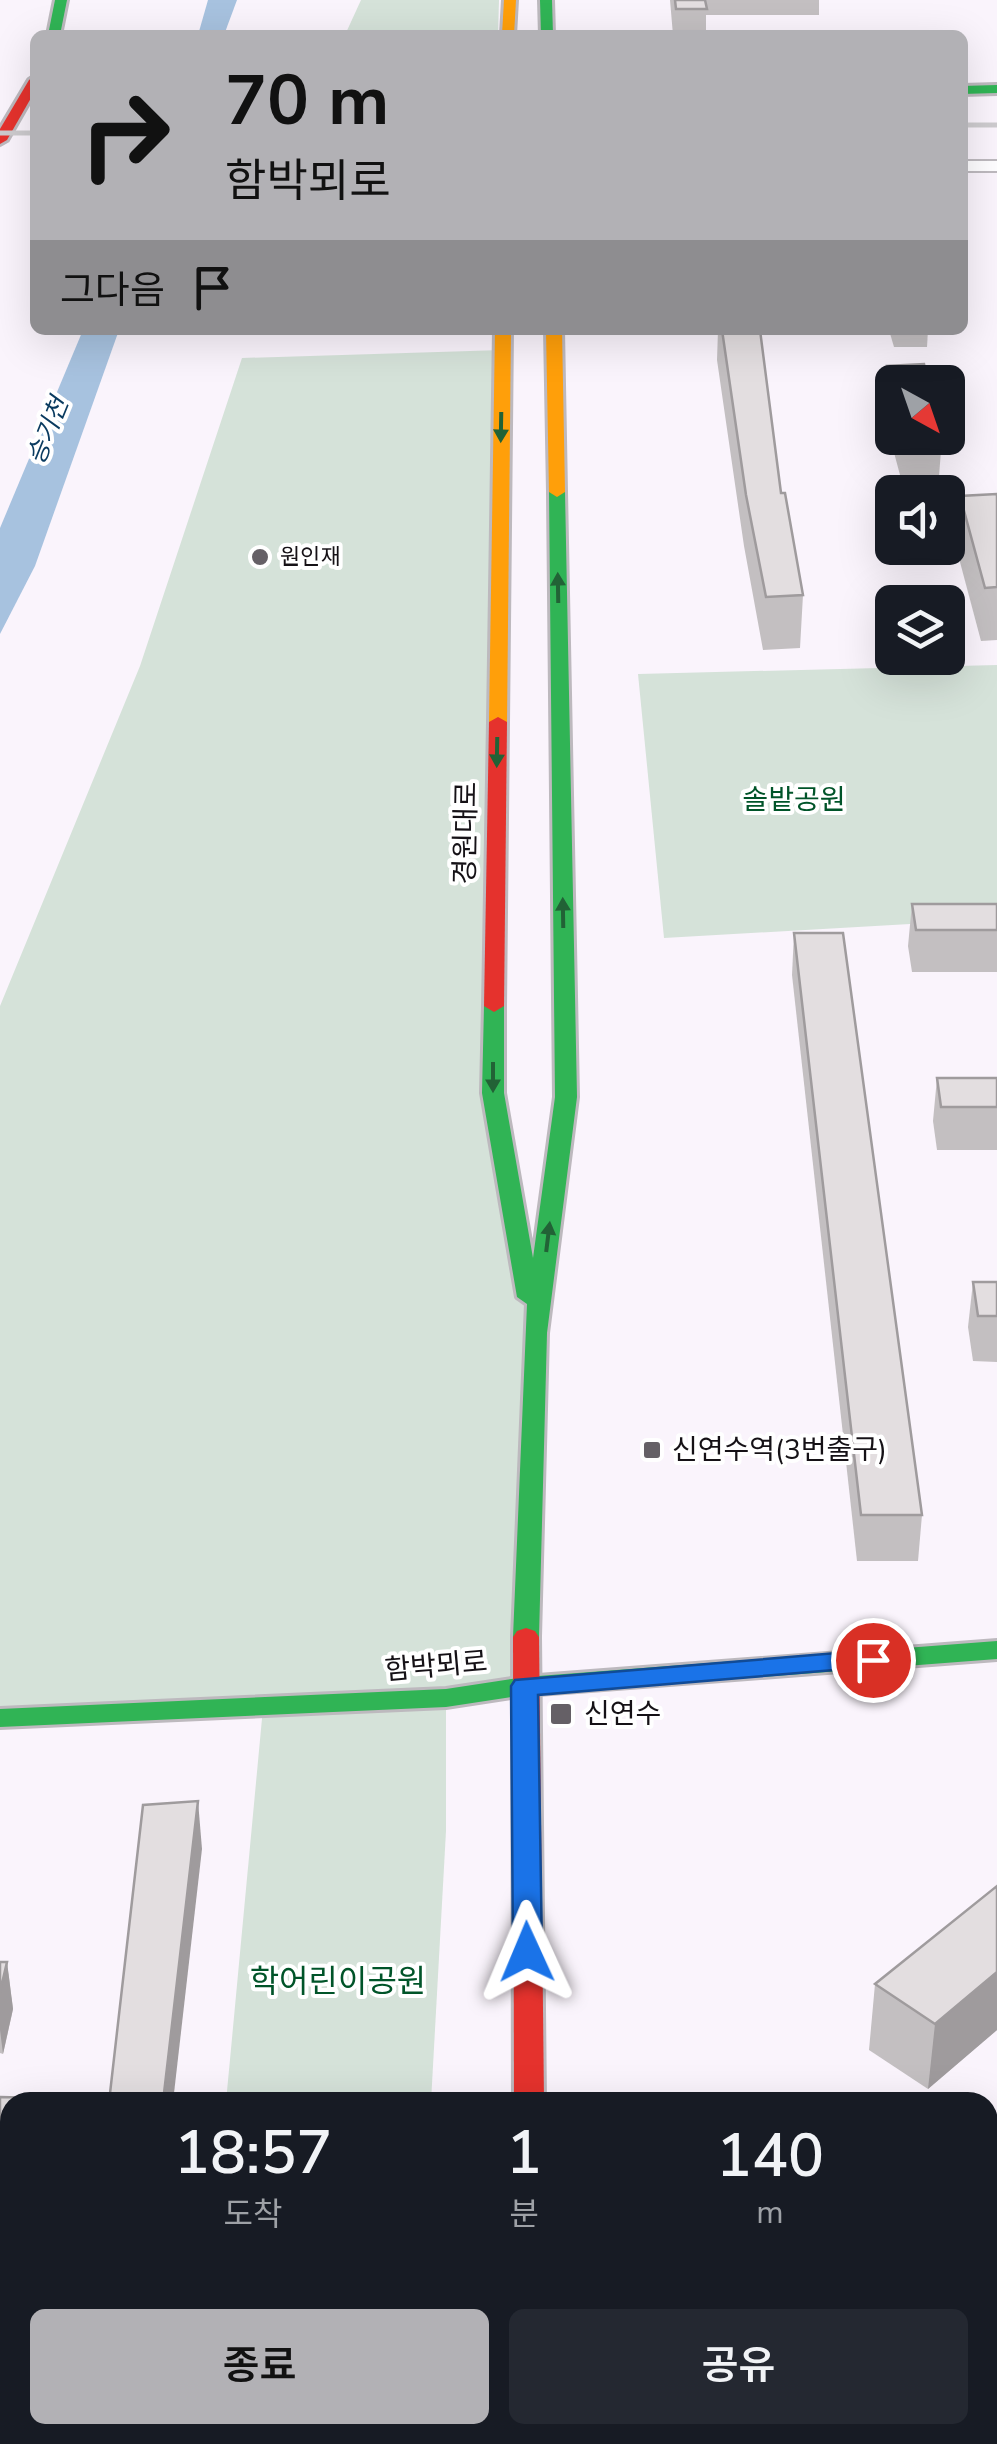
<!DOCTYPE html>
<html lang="ko">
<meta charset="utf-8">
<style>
:root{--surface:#171b24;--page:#242831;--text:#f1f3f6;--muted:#9ea1a6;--accent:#b2b1b5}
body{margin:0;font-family:"Nunito Sans","Noto Sans KR",sans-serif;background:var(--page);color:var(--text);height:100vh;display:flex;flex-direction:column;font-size:38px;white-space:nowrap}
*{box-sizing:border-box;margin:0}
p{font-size:32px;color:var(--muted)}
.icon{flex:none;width:55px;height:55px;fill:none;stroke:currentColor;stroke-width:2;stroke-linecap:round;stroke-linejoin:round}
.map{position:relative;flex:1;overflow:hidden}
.panel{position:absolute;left:0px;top:2092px;width:998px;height:352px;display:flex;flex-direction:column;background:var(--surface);border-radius:30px 30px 0 0;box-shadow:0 10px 40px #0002}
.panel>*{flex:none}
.banner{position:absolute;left:30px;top:30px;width:938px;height:305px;border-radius:15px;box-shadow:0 10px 40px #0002;background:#b2b1b5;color:#111;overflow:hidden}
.needle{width:65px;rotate:140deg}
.tools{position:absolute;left:875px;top:365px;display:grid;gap:20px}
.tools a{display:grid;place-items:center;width:90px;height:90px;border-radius:15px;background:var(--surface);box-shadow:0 10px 40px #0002;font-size:50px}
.pin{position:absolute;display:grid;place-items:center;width:85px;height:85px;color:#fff;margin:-42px;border:5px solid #fff;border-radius:50%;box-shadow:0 2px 10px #0007}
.me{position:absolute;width:110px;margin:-55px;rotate:359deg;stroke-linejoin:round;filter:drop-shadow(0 0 8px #0008)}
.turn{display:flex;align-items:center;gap:35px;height:210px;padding:0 30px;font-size:45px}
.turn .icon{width:130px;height:130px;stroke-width:2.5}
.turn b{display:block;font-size:70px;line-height:85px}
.then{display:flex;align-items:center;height:95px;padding:0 30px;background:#0003;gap:20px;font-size:38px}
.eta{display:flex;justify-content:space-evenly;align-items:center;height:170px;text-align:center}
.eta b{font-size:60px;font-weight:600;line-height:70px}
.primary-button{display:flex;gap:20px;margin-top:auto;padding:20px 30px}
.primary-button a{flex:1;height:115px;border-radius:15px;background:var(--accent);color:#111;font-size:40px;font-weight:600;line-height:115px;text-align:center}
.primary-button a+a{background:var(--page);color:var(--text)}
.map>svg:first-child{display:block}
</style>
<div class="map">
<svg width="997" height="2444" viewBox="0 0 997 2444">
<rect width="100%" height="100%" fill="#faf4fc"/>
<g fill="#d5e2d9">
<path d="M 361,0 L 499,0 L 498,35 L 345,35 Z"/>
<path d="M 502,350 L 493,1093 L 535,1333 L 525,1686 L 0,1715 L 0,1006 L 140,666 L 242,358 Z"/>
<path d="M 997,665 L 997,919 L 664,938 L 638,674 Z"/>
<path d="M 446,1698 L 446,1831 L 431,2102 L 226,2102 L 263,1708 Z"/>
<rect x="194" y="2435" width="219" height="9"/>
</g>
<g fill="#a7c2df">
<path d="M 208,0 L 237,0 L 224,35 L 198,35 Z"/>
<path d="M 83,330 L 119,330 L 35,566 L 0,634 L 0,528 Z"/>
</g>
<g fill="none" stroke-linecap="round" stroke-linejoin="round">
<g stroke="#bdb9be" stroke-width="4">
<rect id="street" x="962" y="161" width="35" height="10"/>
</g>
<g stroke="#bdb9be" stroke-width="6">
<g id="fast">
<path d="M 55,0 L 67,0 L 60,35 L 48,35 Z"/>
<path d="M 540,0 L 552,0 L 553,35 L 541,35 Z"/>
<path d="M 997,85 L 997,93 L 962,94 L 962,86 Z"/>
<path d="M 557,487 L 565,492 L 577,1097 L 547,1333 L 539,1637 L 535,1643 L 517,1643 L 513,1637 L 527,1304 L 517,1297 L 482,1093 L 484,1006 L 494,1000 L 504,1006 L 504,1093 L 533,1258 L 555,1097 L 549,492 Z"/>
<path d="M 997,1641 L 997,1659 L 525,1695 L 446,1707 L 0,1727 L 0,1709 L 446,1689 L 525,1677 Z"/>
</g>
</g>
<g stroke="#bdb9be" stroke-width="6">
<g id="slow">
<path d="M 504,0 L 516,0 L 514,35 L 502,35 Z"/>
<path d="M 495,330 L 511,330 L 507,722 L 498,727 L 489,722 Z"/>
<path d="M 546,330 L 562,330 L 565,492 L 557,497 L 549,492 Z"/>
<rect x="517" y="2435" width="32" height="9"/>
</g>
</g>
<g stroke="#bdb9be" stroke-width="6">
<g id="jam">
<path d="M 35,76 L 35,91 L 7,140 L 0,144 L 0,129 L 29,80 Z"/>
<path d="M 498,717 L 507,722 L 504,1006 L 494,1012 L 484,1006 L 489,722 Z"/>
<path d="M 526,1628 L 535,1631 L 539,1637 L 544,2102 L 514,2102 L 513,1637 L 517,1631 Z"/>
</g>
</g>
<use href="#street" fill="#fefdff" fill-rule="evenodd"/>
<use href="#fast" fill="#30b455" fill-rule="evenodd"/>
<use href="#slow" fill="#ff9f0a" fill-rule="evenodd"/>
<use href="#jam" fill="#e5322d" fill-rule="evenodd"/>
<g stroke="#cdcbce" stroke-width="5">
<path d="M 962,125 L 997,125"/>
<path d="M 0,133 L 35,133"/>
</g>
</g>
<g fill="#c3bfc1">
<path d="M 670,0 L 819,0 L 819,15 L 706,15 L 706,35 L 673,35 Z"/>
<path d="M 718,330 L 760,330 L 781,493 L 803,595 L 800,648 L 763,650 L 744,546 L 717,360 Z"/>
<path d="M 889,330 L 928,330 L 927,347 L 894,347 Z"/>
<path d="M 887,366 L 892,382 L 892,438 L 942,438 L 938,489 L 904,490 L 884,415 Z"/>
<path d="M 997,494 L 997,640 L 981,641 L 956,547 L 960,496 Z"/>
<path d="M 912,904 L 997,904 L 997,972 L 912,972 L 908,946 Z"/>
<path d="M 794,933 L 922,1515 L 918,1561 L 857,1561 L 792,975 Z"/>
<path d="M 937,1078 L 997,1078 L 997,1150 L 937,1150 L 933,1121 Z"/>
<path d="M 973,1282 L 997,1282 L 997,1362 L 973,1361 L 968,1327 Z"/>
<path d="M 997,1886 L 997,2030 L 928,2089 L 869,2050 L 875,1984 Z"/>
<path d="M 0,1962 L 7,1962 L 13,2009 L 3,2054 L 0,2053 Z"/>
<path d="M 0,2097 L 10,2102 L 10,2195 L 0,2195 Z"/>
<path d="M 907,2435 L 988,2435 L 997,2444 L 906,2444 Z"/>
</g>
<g fill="#9f9b9d">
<path d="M 198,1801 L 202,1849 L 173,2102 L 163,2102 Z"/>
<path d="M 7,1962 L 13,2009 L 3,2054 L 0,2030 L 0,1992 Z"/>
<path d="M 997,1972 L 997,2030 L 928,2089 L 935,2024 Z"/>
<path d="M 997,2416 L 997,2444 L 979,2444 L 980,2435 L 988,2435 L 988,2425 Z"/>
<path d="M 125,2435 L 135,2435 L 134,2444 L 124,2444 Z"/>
</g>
<g fill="#e3dee0" stroke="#9f9b9d" stroke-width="2.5">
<path d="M 675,0 L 705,0 L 707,9 L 676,9 Z"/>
<path d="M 722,330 L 760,330 L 781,493 L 785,493 L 803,595 L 766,597 L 746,495 Z"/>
<path d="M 924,364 L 928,382 L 892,382 L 892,385 L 887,366 Z"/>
<path d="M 908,438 L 942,438 L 942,439 L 908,440 Z"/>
<path d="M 997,494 L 997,587 L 985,588 L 960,496 Z"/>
<path d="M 912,904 L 997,904 L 997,930 L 916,930 Z"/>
<path d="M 794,933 L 843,933 L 922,1515 L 861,1515 Z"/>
<path d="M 937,1078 L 997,1078 L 997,1107 L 941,1107 Z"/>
<path d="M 973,1282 L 997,1282 L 997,1316 L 978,1316 Z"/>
<path d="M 198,1801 L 163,2102 L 109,2102 L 143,1805 Z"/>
<path d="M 997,1886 L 997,1972 L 935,2024 L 875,1984 Z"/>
<path d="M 0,1962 L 7,1962 L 0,1992 Z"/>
<path d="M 0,2097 L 37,2098 L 36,2102 L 10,2102 L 10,2147 L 0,2147 Z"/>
<path d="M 997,2307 L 997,2416 L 988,2425 L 988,2316 Z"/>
<path d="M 66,2435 L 125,2435 L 124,2444 L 65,2444 Z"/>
</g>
<defs><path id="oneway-solid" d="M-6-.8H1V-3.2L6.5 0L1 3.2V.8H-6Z" transform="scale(2.5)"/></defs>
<g fill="#226236">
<use href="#oneway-solid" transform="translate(501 427) rotate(91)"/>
<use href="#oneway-solid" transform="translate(558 588) rotate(-91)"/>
<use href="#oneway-solid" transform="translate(497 752) rotate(91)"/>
<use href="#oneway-solid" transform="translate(563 913) rotate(-91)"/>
<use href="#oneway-solid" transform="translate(493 1077) rotate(90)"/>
<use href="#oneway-solid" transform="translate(548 1237) rotate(-83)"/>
</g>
<path fill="#1a73e8" stroke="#114b97" stroke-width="2.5" d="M 873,1650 L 882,1653 L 886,1660 L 882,1666 L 538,1695 L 542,1952 L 537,1960 L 527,1963 L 517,1960 L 513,1952 L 511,1686 L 515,1680 Z"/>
<g fill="#656066" stroke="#fff" stroke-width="4">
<circle cx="260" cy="557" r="10"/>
<rect x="642" y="1440" width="20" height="20" rx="5"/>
<rect x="549" y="1702" width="24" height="24" rx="5"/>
</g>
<g text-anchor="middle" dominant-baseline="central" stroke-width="8" stroke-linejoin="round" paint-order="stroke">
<g font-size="22" fill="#151116" stroke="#fff" text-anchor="start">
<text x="280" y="557">원인재</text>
</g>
<g font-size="25" font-style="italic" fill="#0a3b60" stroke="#fff">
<text transform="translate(48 431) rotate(-68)">승기천</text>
</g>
<g font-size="28" fill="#005429" stroke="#fff">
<text x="794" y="800">솔밭공원</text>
</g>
<g font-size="28" fill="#151116" stroke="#fff">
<text transform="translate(466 833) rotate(-89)">경원대로</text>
<text transform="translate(436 1666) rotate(-5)">함박뫼로</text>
</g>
<g font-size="28" fill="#151116" stroke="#fff" text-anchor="start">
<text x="672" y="1450">신연수역(3번출구)</text>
<text x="584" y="1714">신연수</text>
</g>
<g font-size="32" fill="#005429" stroke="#fff">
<text x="338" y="1981">학어린이공원</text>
</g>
</g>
</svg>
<div class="tools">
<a><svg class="needle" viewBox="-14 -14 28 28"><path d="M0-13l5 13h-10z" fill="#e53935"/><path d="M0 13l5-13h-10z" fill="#9ea1a6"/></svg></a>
<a><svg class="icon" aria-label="sound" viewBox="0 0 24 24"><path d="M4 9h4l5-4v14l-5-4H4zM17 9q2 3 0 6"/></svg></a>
<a><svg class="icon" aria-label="layers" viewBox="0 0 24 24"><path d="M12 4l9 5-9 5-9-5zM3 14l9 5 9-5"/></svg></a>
</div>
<div class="pin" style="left:873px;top:1660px;background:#d93025"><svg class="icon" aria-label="arrive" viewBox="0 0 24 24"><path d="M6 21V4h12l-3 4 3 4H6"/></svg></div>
<svg class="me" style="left:527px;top:1952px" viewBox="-20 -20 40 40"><path d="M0-17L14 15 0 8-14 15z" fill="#1a73e8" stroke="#fff" stroke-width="4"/></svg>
<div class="banner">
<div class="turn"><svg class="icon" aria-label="right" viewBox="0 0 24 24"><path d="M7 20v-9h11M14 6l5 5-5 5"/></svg><div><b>70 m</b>함박뫼로</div></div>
<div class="then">그다음<svg class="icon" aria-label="arrive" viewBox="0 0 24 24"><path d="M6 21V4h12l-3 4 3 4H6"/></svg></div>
</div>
<section class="panel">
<div class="eta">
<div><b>18:57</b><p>도착</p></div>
<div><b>1</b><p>분</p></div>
<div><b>140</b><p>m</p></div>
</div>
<div class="primary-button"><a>종료</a><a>공유</a></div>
</section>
</div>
